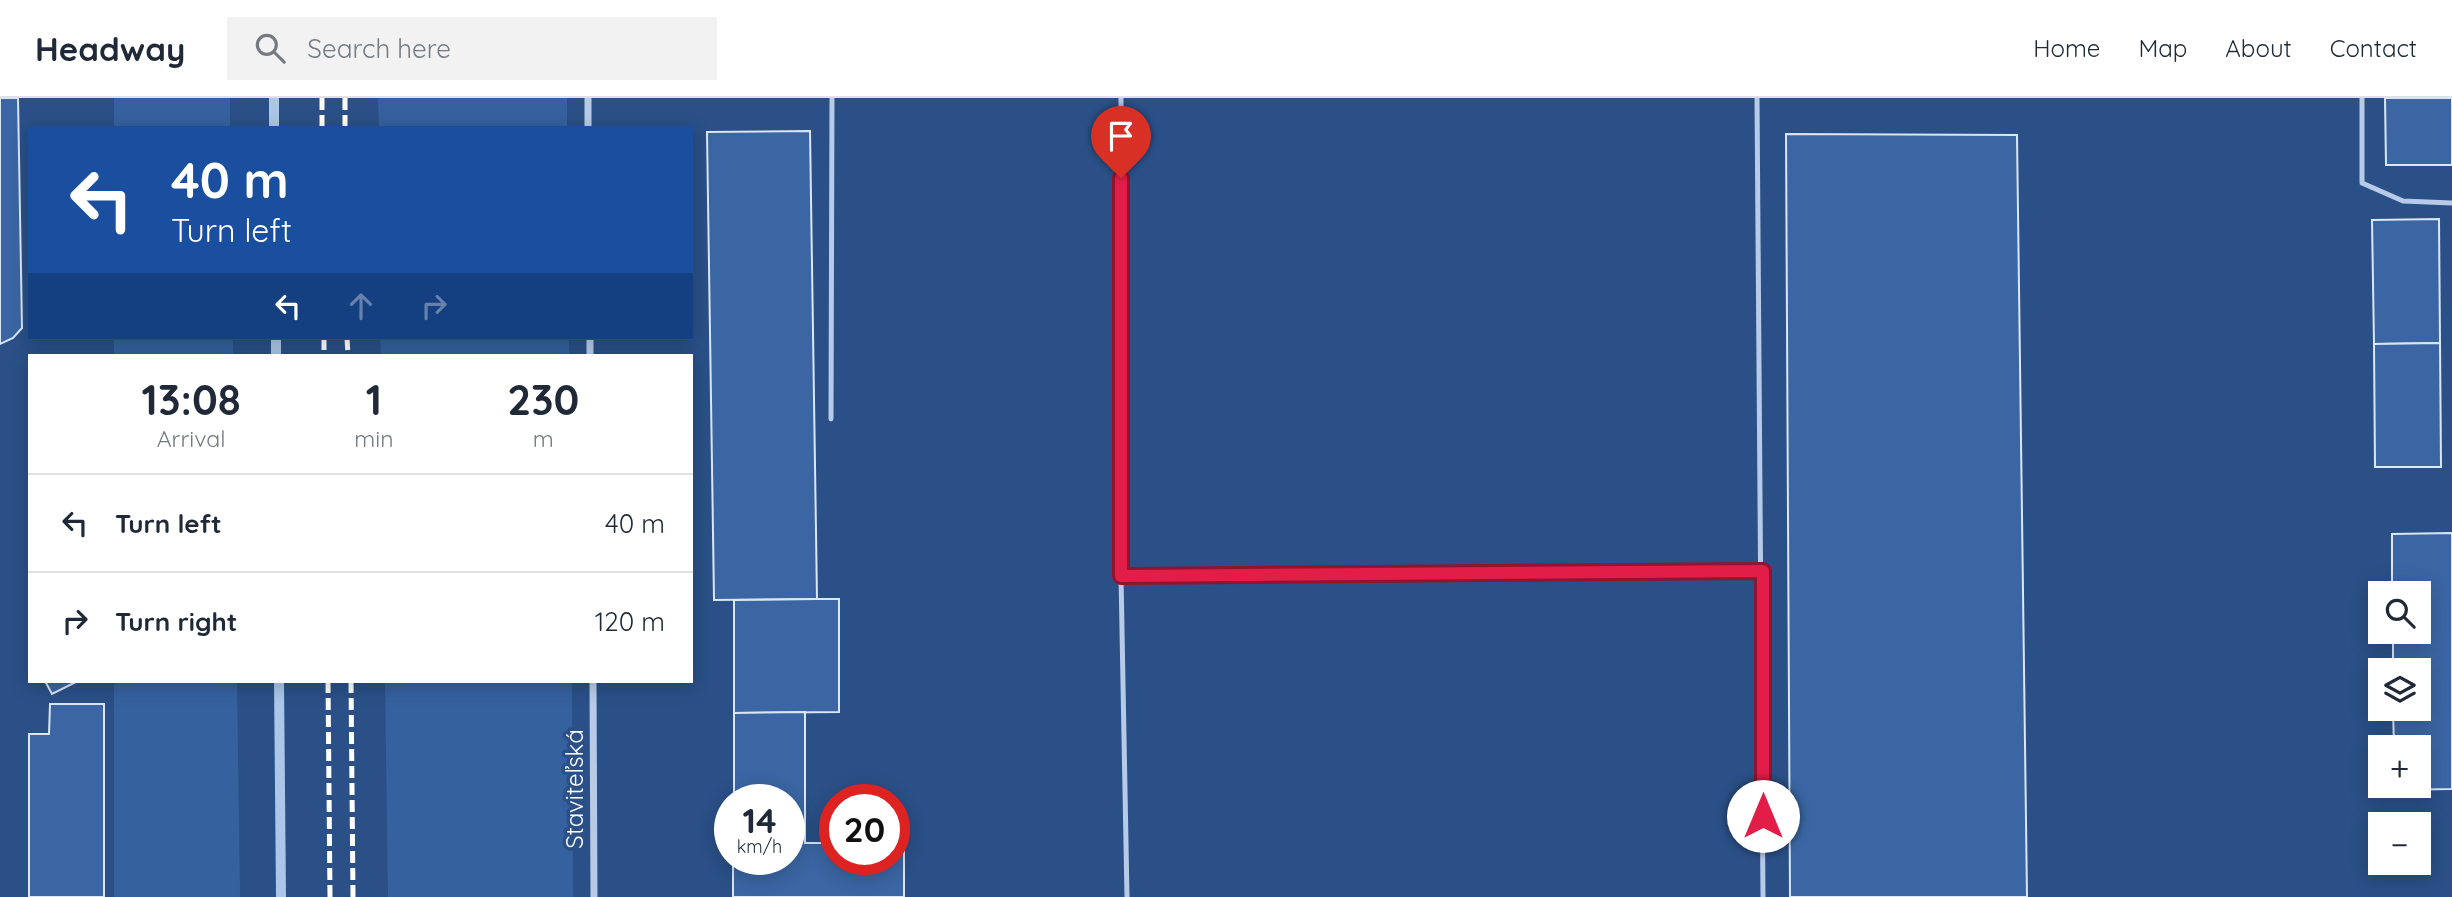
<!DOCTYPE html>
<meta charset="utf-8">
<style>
:root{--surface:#fff;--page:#f2f2f3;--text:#1f2937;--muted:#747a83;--line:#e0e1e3}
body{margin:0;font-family:Quicksand,sans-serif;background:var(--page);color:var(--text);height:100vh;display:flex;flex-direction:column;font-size:26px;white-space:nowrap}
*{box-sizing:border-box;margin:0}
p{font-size:23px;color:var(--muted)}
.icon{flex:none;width:38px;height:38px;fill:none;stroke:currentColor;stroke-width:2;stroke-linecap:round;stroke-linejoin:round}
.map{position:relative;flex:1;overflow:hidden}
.panel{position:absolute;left:28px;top:256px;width:665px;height:329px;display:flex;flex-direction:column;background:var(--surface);border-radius:0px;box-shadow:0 4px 18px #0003}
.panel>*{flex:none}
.banner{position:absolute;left:28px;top:28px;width:665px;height:214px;border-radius:0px;box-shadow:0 4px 18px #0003;background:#1a4fa0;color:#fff;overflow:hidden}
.controls{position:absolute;left:2368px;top:483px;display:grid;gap:14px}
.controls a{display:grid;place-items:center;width:63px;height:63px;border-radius:0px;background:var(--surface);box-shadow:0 4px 18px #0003;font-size:35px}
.speed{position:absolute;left:714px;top:686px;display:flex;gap:14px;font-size:35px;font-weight:700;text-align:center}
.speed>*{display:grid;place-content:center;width:91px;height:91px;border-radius:50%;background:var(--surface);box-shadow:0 4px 18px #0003;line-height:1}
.speed small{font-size:18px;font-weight:400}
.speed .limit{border:10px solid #d22;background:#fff;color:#111}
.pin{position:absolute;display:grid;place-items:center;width:60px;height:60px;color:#fff;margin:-72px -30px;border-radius:50% 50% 50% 0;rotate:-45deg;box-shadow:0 0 7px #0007}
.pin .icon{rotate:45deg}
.me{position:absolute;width:77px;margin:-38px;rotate:0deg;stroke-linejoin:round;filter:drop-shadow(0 0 5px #0008)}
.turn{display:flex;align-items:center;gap:24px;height:147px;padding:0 28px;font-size:32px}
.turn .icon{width:91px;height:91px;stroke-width:2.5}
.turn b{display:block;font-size:49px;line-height:60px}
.lanes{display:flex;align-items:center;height:66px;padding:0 28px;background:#0003;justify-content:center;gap:35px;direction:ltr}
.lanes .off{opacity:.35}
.eta{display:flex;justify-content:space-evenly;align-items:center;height:119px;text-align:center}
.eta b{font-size:42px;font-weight:700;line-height:49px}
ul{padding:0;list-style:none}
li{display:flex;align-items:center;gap:21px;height:98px;padding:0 28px;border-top:2px solid var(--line)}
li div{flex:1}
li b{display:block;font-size:26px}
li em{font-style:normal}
header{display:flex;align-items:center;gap:42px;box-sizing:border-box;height:98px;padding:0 35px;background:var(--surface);border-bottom:2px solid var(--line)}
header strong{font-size:33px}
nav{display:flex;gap:38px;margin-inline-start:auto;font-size:24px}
.search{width:490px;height:63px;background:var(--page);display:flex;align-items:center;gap:18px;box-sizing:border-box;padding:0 24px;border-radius:0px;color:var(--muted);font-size:26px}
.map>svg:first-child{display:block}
</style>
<header>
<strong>Headway</strong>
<div class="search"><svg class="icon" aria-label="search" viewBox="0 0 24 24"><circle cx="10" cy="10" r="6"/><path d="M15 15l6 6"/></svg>Search here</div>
<nav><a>Home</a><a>Map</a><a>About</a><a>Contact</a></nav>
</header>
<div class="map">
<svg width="2452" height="799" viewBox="0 0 2452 799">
<rect width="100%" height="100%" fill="#2a5087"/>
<g fill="#35619e">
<rect x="114" y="0" width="116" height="30"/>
<path d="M 378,0 L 567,0 L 567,30 L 379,30 Z"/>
<rect x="114" y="240" width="119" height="17"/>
<path d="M 380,240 L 569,240 L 569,257 L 381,257 Z"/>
<path d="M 114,583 L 237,583 L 240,799 L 114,799 Z"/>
<path d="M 385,583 L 572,583 L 573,799 L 388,799 Z"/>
</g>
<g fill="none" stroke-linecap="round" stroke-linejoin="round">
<g stroke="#acc6e8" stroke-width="10">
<path d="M 274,0 L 274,30"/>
<path d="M 276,240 L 276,257"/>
<path d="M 279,583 L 281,799"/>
</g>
</g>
<g fill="#3b66a3" stroke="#dae6f6" stroke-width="2">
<path d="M 0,0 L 18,0 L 22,230 L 13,240 L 0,246 Z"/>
<path d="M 2385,0 L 2452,0 L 2452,67 L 2386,67 Z"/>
<path d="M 810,33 L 817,501 L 714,502 L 707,34 Z"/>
<path d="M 1786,36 L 2017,37 L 2027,799 L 1790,799 Z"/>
<path d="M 2439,121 L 2440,245 L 2374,246 L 2372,122 Z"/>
<path d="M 2440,245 L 2441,369 L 2375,369 L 2374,246 Z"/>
<path d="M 2452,435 L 2452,691 L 2394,692 L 2394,688 L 2418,688 L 2418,649 L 2394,649 L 2393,611 L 2418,611 L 2418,572 L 2393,572 L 2393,534 L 2418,534 L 2418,495 L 2392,495 L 2392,436 Z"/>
<path d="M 817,501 L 839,501 L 839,614 L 734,615 L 734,502 Z"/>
<path d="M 45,583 L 78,583 L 52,596 Z"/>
<path d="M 50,606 L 104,606 L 104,799 L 29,799 L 29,636 L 49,636 Z"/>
<path d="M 805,614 L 805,745 L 835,745 L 835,761 L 894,761 L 894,745 L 904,745 L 904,799 L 733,799 L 733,761 L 789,761 L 789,702 L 734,702 L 734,615 Z"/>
</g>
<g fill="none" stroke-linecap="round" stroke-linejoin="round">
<g stroke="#b7cbe8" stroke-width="5">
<path d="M 1121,0 L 1121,478 L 1127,799"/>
<path d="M 1757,0 L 1763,799"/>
<path d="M 2362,0 L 2362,85 L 2403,103 L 2452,105"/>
<path d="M 831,321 L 832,0"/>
<path d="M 1121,478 L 1763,473"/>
</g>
<g stroke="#b7cbe8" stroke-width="7">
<path d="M 588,0 L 588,30"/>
<path d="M 590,240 L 590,257"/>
<path d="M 593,583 L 594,799"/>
</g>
<g stroke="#fff" stroke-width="5" stroke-dasharray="12 5" stroke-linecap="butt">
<path d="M 322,0 L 322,30"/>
<path d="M 345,0 L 345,30"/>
<path d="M 324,240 L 324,257"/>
<path d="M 347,240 L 348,257"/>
<path d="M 328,583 L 330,799"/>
<path d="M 351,583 L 353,799"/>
</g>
</g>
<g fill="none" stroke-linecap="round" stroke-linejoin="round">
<g stroke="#92132f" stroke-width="18">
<path id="route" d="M 1121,80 L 1121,478 L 1763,473 L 1763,718"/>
</g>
<use href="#route" stroke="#e11d48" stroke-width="12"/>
</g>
<g text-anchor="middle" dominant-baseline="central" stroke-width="7" stroke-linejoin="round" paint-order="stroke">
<g font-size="24" fill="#fff" stroke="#2a5087">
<text transform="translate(574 691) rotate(-90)">Staviteľská</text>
</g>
</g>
</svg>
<div class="controls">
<a><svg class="icon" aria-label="search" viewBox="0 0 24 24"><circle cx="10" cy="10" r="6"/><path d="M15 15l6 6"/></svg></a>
<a><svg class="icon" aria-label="layers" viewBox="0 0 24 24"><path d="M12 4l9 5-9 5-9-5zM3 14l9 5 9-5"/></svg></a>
<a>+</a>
<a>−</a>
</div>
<div class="speed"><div>14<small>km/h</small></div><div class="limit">20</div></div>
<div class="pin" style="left:1121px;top:80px;background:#d93025"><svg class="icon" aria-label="arrive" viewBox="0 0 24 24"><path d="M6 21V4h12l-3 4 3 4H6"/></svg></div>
<svg class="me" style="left:1763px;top:718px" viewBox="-20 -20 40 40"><circle r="19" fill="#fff"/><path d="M0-13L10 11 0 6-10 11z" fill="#e11d48"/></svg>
<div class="banner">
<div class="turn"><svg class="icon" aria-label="left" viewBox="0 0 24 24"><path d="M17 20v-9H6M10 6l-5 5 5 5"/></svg><div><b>40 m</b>Turn left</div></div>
<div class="lanes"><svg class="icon" aria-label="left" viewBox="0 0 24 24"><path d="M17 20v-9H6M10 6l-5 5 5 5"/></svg><svg class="icon off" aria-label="ahead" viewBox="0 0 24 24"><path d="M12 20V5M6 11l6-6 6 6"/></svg><svg class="icon off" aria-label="right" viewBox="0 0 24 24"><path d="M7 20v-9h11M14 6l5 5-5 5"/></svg></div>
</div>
<section class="panel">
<div class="eta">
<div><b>13:08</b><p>Arrival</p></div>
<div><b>1</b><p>min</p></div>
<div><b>230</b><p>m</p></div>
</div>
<ul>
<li><svg class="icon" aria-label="left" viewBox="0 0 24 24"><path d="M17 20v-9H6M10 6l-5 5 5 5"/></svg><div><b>Turn left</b></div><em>40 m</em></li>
<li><svg class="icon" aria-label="right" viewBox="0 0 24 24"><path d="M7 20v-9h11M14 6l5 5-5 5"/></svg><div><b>Turn right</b></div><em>120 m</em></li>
</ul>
</section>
</div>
